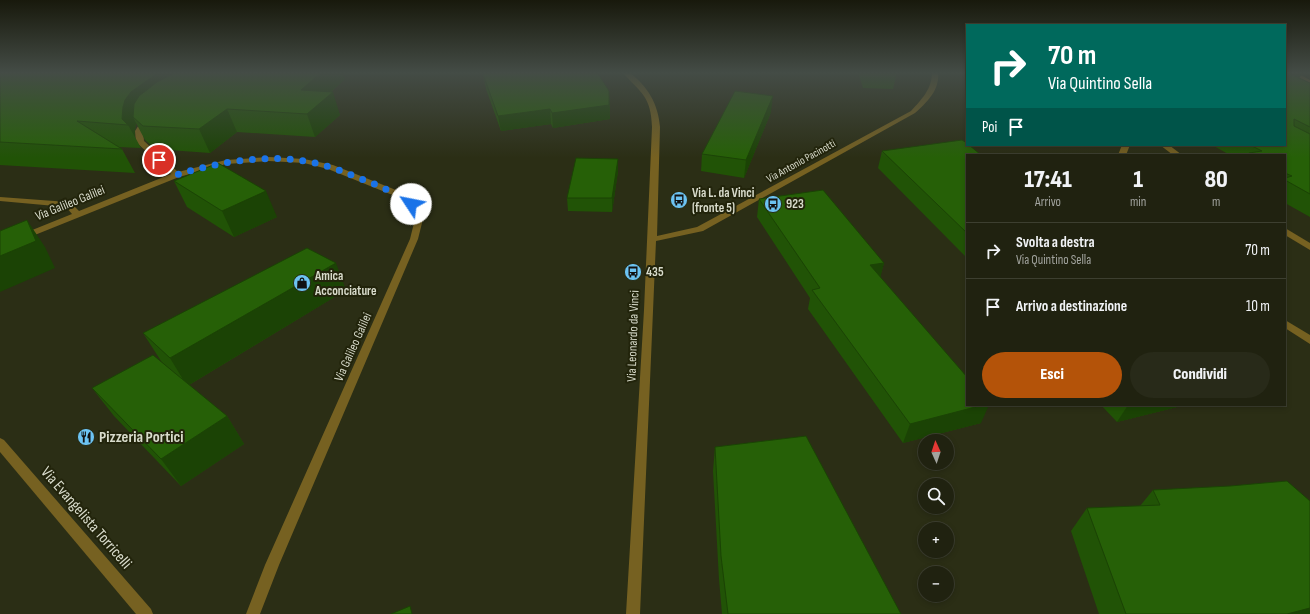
<!DOCTYPE html>
<html lang="it">
<meta charset="utf-8">
<style>
:root{--surface:#202210;--page:#282a19;--text:#f1f3f6;--muted:#a2a49f;--line:#3d3f30;--accent:#b45309}
body{margin:0;font-family:"Sofia Sans Condensed",sans-serif;background:var(--page);color:var(--text);height:100vh;display:flex;flex-direction:column;font-size:15px;white-space:nowrap}
*{box-sizing:border-box;margin:0}
p{font-size:13px;color:var(--muted)}
.icon{flex:none;width:22px;height:22px;fill:none;stroke:currentColor;stroke-width:2;stroke-linecap:round;stroke-linejoin:round}
.map{position:relative;flex:1;overflow:hidden}
.side{position:absolute;left:966px;top:154px;width:320px;height:252px;display:flex;flex-direction:column;background:var(--surface);border-radius:0px;box-shadow:0 2px 6px #0003,0 0 0 1px var(--line)}
.side>*{flex:none}
.guide{position:absolute;left:966px;top:24px;width:320px;height:122px;border-radius:0px;box-shadow:0 2px 6px #0003,0 0 0 1px var(--line);background:#00695c;color:#fff;overflow:hidden}
.needle{width:26px;rotate:357deg}
.buttons{position:absolute;left:918px;top:434px;display:grid;gap:8px}
.buttons a{display:grid;place-items:center;width:36px;height:36px;border-radius:50%;background:var(--surface);box-shadow:0 2px 6px #0003,0 0 0 1px var(--line);font-size:20px}
.pin{position:absolute;display:grid;place-items:center;width:34px;height:34px;color:#fff;margin:-17px;border:2px solid #fff;border-radius:50%;box-shadow:0 1px 4px #0007}
.me{position:absolute;width:44px;margin:-22px;rotate:304deg;stroke-linejoin:round;filter:drop-shadow(0 0 3px #0008)}
.turn{display:flex;align-items:center;gap:14px;height:84px;padding:0 16px;font-size:18px}
.turn .icon{width:52px;height:52px;stroke-width:2.5}
.turn b{display:block;font-size:28px;line-height:34px}
.then{display:flex;align-items:center;height:38px;padding:0 16px;background:#0003;gap:8px;font-size:15px}
.eta{display:flex;justify-content:space-evenly;align-items:center;height:68px;text-align:center}
.eta b{font-size:24px;font-weight:800;line-height:28px}
.button{display:flex;gap:8px;margin-top:auto;padding:8px 16px}
.button a{flex:1;height:46px;border-radius:24px;background:var(--accent);color:#fff;font-size:16px;font-weight:800;line-height:46px;text-align:center}
.button a+a{background:var(--page);color:var(--text)}
ul{padding:0;list-style:none}
li{display:flex;align-items:center;gap:12px;height:56px;padding:0 16px;border-top:1px solid var(--line)}
li div{flex:1}
li b{display:block;font-size:15px}
li em{font-style:normal}
.map>svg:first-child{display:block}
</style>
<div class="map">
<svg width="1310" height="614" viewBox="0 0 1310 614">
<rect width="100%" height="100%" fill="#2b2e15"/>
<g fill="none" stroke-linecap="round" stroke-linejoin="round">
<path fill="#766121" fill-rule="evenodd" d="M 1285,320 L 1310,335 L 1310,344 L 1285,328 Z"/>
<g fill="#766121" fill-rule="evenodd">
<path d="M 622,72 L 629,72 C 648,87 658,103 660,127 L 657,236 L 697,227 L 911,111 C 922,99 932,89 932,72 L 938,72 C 940,90 927,102 915,113 L 703,231 L 656,241 L 640,614 L 626,614 L 644,310 L 652,127 C 651,96 641,93 622,72 Z"/>
<path d="M 1288,72 L 1295,72 L 1310,80 L 1310,85 Z"/>
<path d="M 144,117 L 149,118 L 143,131 L 144,141 L 178,172 L 226,160 L 269,157 L 304,159 L 333,165 L 401,192 L 414,202 L 423,219 L 418,239 L 279,565 L 260,614 L 246,614 L 265,565 L 410,239 L 415,219 L 408,205 L 395,196 L 328,169 L 304,163 L 269,161 L 226,164 L 179,177 L 0,249 L 0,243 L 72,214 L 66,207 L 0,201 L 0,197 L 68,202 L 71,203 L 79,211 L 171,174 L 136,142 L 135,131 Z"/>
<path d="M 1122,145 L 1130,145 L 1126,155 L 1118,155 Z"/>
<path d="M 1160,145 L 1169,145 L 1182,155 L 1173,155 Z"/>
<path d="M 1285,228 L 1310,243 L 1310,250 L 1285,235 Z"/>
<path d="M 0,438 L 4,440 L 151,609 L 153,614 L 136,614 L 0,452 Z"/>
</g>
</g>
<g fill="#215306">
<path d="M 0,72 L 345,79 L 331,92 L 340,115 L 315,137 L 237,132 L 210,153 L 155,149 L 145,140 L 136,123 L 135,130 L 135,137 L 141,148 L 118,147 L 122,149 L 135,173 L 0,165 Z"/>
<path d="M 858,72 L 897,72 L 893,89 L 863,88 Z"/>
<path d="M 1285,72 L 1303,72 L 1299,78 L 1310,83 L 1310,217 L 1285,203 L 1285,155 L 1230,155 L 1212,145 L 1285,145 Z"/>
<path d="M 483,74 L 609,91 L 610,119 L 553,128 L 551,124 L 501,131 L 486,89 Z"/>
<path d="M 771,112 L 744,178 L 701,171 L 702,154 Z"/>
<path d="M 882,151 L 967,155 L 967,258 L 878,168 Z"/>
<path d="M 618,171 L 612,212 L 568,211 L 567,198 Z"/>
<path d="M 174,181 L 277,217 L 234,237 L 187,207 Z"/>
<path d="M 759,199 L 884,263 L 880,277 L 981,423 L 903,443 L 808,309 L 810,298 L 757,217 Z"/>
<path d="M 346,290 L 189,385 L 227,416 L 244,444 L 181,486 L 114,416 L 92,388 L 168,368 L 161,361 L 143,333 Z"/>
<path d="M 1101,405 L 1185,405 L 1117,422 Z"/>
<path d="M 715,447 L 901,614 L 722,614 L 719,579 L 713,471 Z"/>
<path d="M 1153,490 L 1310,614 L 1099,614 L 1071,531 L 1087,508 L 1140,506 Z"/>
</g>
<g fill="#1b4305">
<path d="M 159,72 L 207,72 L 133,117 L 136,123 L 135,130 L 135,137 L 128,125 L 122,119 L 123,107 L 125,100 L 131,92 Z"/>
<path d="M 318,72 L 342,72 L 345,79 L 308,112 L 301,90 Z"/>
<path d="M 1300,72 L 1303,72 L 1294,86 L 1288,73 Z"/>
<path d="M 609,91 L 610,119 L 553,128 L 552,113 Z"/>
<path d="M 333,92 L 340,115 L 315,137 L 307,114 Z"/>
<path d="M 773,96 L 771,112 L 744,178 L 746,160 Z"/>
<path d="M 227,109 L 237,132 L 210,153 L 199,129 Z"/>
<path d="M 550,109 L 551,124 L 501,131 L 498,116 Z"/>
<path d="M 618,159 L 618,171 L 612,212 L 612,198 Z"/>
<path d="M 266,191 L 277,217 L 234,237 L 222,211 Z"/>
<path d="M 27,220 L 45,247 L 55,268 L 0,292 L 0,256 Z"/>
<path d="M 336,263 L 346,290 L 187,386 L 170,358 Z"/>
<path d="M 884,263 L 879,282 L 870,265 Z"/>
<path d="M 983,405 L 989,405 L 981,423 L 903,443 L 910,424 Z"/>
<path d="M 1128,405 L 1185,405 L 1117,422 Z"/>
<path d="M 227,416 L 244,444 L 181,486 L 161,459 Z"/>
<path d="M 1310,608 L 1310,614 L 1287,614 Z"/>
</g>
<g fill="#266007" stroke="#1b4305">
<path d="M 0,72 L 159,72 L 131,92 L 125,100 L 123,107 L 122,119 L 128,125 L 77,121 L 122,149 L 0,142 Z"/>
<path d="M 176,72 L 322,72 L 301,90 L 333,92 L 307,114 L 227,109 L 199,129 L 143,126 L 133,117 L 134,104 L 139,96 L 157,82 Z"/>
<path d="M 504,72 L 597,72 L 609,91 L 609,105 L 552,113 L 550,109 L 498,116 L 483,74 Z"/>
<path d="M 1285,72 L 1300,72 L 1288,73 L 1310,83 L 1310,127 L 1294,119 L 1294,126 L 1310,134 L 1310,194 L 1285,180 L 1285,178 L 1292,176 L 1285,173 L 1285,155 L 1252,155 L 1249,153 L 1262,151 L 1250,145 L 1285,145 Z"/>
<path d="M 735,91 L 773,96 L 746,160 L 702,154 Z"/>
<path d="M 962,140 L 967,143 L 967,145 L 969,145 L 981,155 L 967,155 L 967,233 L 882,151 Z"/>
<path d="M 576,158 L 618,159 L 612,198 L 567,198 Z"/>
<path d="M 218,163 L 266,191 L 222,211 L 174,181 Z"/>
<path d="M 823,190 L 884,263 L 870,265 L 967,377 L 967,405 L 983,405 L 910,424 L 812,290 L 820,288 L 759,199 Z"/>
<path d="M 27,220 L 36,241 L 0,256 L 0,231 Z"/>
<path d="M 307,248 L 336,263 L 170,358 L 143,333 Z"/>
<path d="M 153,355 L 227,416 L 161,459 L 92,388 Z"/>
<path d="M 806,436 L 901,614 L 728,614 L 721,556 L 715,447 Z"/>
<path d="M 1287,481 L 1310,501 L 1310,608 L 1287,614 L 1126,614 L 1087,508 L 1160,505 L 1153,490 L 1230,486 Z"/>
<path d="M 410,606 L 412,614 L 391,614 Z"/>
</g>
<linearGradient id="sky" x2="0" y2="1"><stop stop-color="#18190c"/><stop offset="0.46" stop-color="#444c46"/><stop offset="1" stop-color="#444c46" stop-opacity="0"/></linearGradient>
<rect width="1310" height="158" fill="url(#sky)"/>
<g fill="none" stroke-linecap="round" stroke-linejoin="round">
<path stroke="#1a73e8" stroke-width="7" stroke-dasharray="0 12.6" d="M 159,160 L 176,175 C 225,160 280,151 330,167 C 340,170 349,174 359,178 C 377,185 395,192 411,204"/>
</g>
<defs>
<g id="bus-disc" transform="scale(0.9)"><circle r="9.5" fill="#6cc3f2" stroke="#22240b"/><path d="M-5-6H5V4H4V6H2V4H-2V6H-4V4H-5ZM-3.5-4V0h7V-4ZM-3.5 1.2v1.5H-2V1.2ZM2 1.2v1.5H3.5V1.2Z" fill="#111"/></g>
<g id="shop-disc" transform="scale(0.9)"><circle r="9.5" fill="#6cc3f2" stroke="#22240b"/><path d="M-5-2.5h2.3a2.7 3.5 0 0 1 5.4 0H5L5.5 6h-11ZM-1.5-2.5h3a1.5 2.3 0 0 0-3 0Z" fill="#111"/></g>
<g id="restaurant-disc" transform="scale(0.9)"><circle r="9.5" fill="#6cc3f2" stroke="#22240b"/><path d="M-5-6h1v4h1v-4h1v4h1v-4h1v5L-1.5 .5V6h-2V.5L-5-1ZM5-6V6H3V1.5H1.5Q1.5-4 5-6Z" fill="#111"/></g>
</defs>
<g fill-rule="evenodd">
<use href="#bus-disc" x="679" y="200"/>
<use href="#bus-disc" x="773" y="204"/>
<use href="#bus-disc" x="633" y="272"/>
<use href="#shop-disc" x="302" y="283"/>
<use href="#restaurant-disc" x="86" y="437"/>
</g>
<g text-anchor="middle" dominant-baseline="central" stroke-width="4" stroke-linejoin="round" paint-order="stroke">
<g font-size="11" fill="#d8dbcb" stroke="#22240b">
<text transform="translate(801 161) rotate(-29)">Via Antonio Pacinotti</text>
</g>
<g font-size="13" font-weight="bold" fill="#d8dbcb" stroke="#22240b" text-anchor="start">
<text x="692" y="193">Via L. da Vinci<tspan x="692" dy="15">(fronte 5)</tspan></text>
<text x="786" y="204">923</text>
<text x="646" y="272">435</text>
<text x="315" y="276">Amica<tspan x="315" dy="15">Acconciature</tspan></text>
</g>
<g font-size="13" fill="#d8dbcb" stroke="#22240b">
<text transform="translate(70 203) rotate(-22)">Via Galileo Galilei</text>
<text transform="translate(633 336) rotate(-88)">Via Leonardo da Vinci</text>
<text transform="translate(353 347) rotate(-66)">Via Galileo Galilei</text>
</g>
<g font-size="16" font-weight="bold" fill="#d8dbcb" stroke="#22240b" text-anchor="start">
<text x="99" y="437">Pizzeria Portici</text>
</g>
<g font-size="16" fill="#d8dbcb" stroke="#22240b">
<text transform="translate(86 518) rotate(49)">Via Evangelista Torricelli</text>
</g>
</g>
</svg>
<div class="buttons">
<a><svg class="needle" viewBox="-14 -14 28 28"><path d="M0-13l5 13h-10z" fill="#e53935"/><path d="M0 13l5-13h-10z" fill="#a2a49f"/></svg></a>
<a><svg class="icon" aria-label="search" viewBox="0 0 24 24"><circle cx="10" cy="10" r="6"/><path d="M15 15l6 6"/></svg></a>
<a>+</a>
<a>−</a>
</div>
<div class="pin" style="left:159px;top:160px;background:#d93025"><svg class="icon" aria-label="arrive" viewBox="0 0 24 24"><path d="M6 21V4h12l-3 4 3 4H6"/></svg></div>
<svg class="me" style="left:411px;top:204px" viewBox="-20 -20 40 40"><circle r="19" fill="#fff"/><path d="M0-13L10 11 0 6-10 11z" fill="#1a73e8"/></svg>
<div class="guide">
<div class="turn"><svg class="icon" aria-label="right" viewBox="0 0 24 24"><path d="M7 20v-9h11M14 6l5 5-5 5"/></svg><div><b>70 m</b>Via Quintino Sella</div></div>
<div class="then">Poi<svg class="icon" aria-label="arrive" viewBox="0 0 24 24"><path d="M6 21V4h12l-3 4 3 4H6"/></svg></div>
</div>
<section class="side">
<div class="eta">
<div><b>17:41</b><p>Arrivo</p></div>
<div><b>1</b><p>min</p></div>
<div><b>80</b><p>m</p></div>
</div>
<ul>
<li><svg class="icon" aria-label="right" viewBox="0 0 24 24"><path d="M7 20v-9h11M14 6l5 5-5 5"/></svg><div><b>Svolta a destra</b><p>Via Quintino Sella</p></div><em>70 m</em></li>
<li><svg class="icon" aria-label="arrive" viewBox="0 0 24 24"><path d="M6 21V4h12l-3 4 3 4H6"/></svg><div><b>Arrivo a destinazione</b></div><em>10 m</em></li>
</ul>
<div class="button"><a>Esci</a><a>Condividi</a></div>
</section>
</div>
